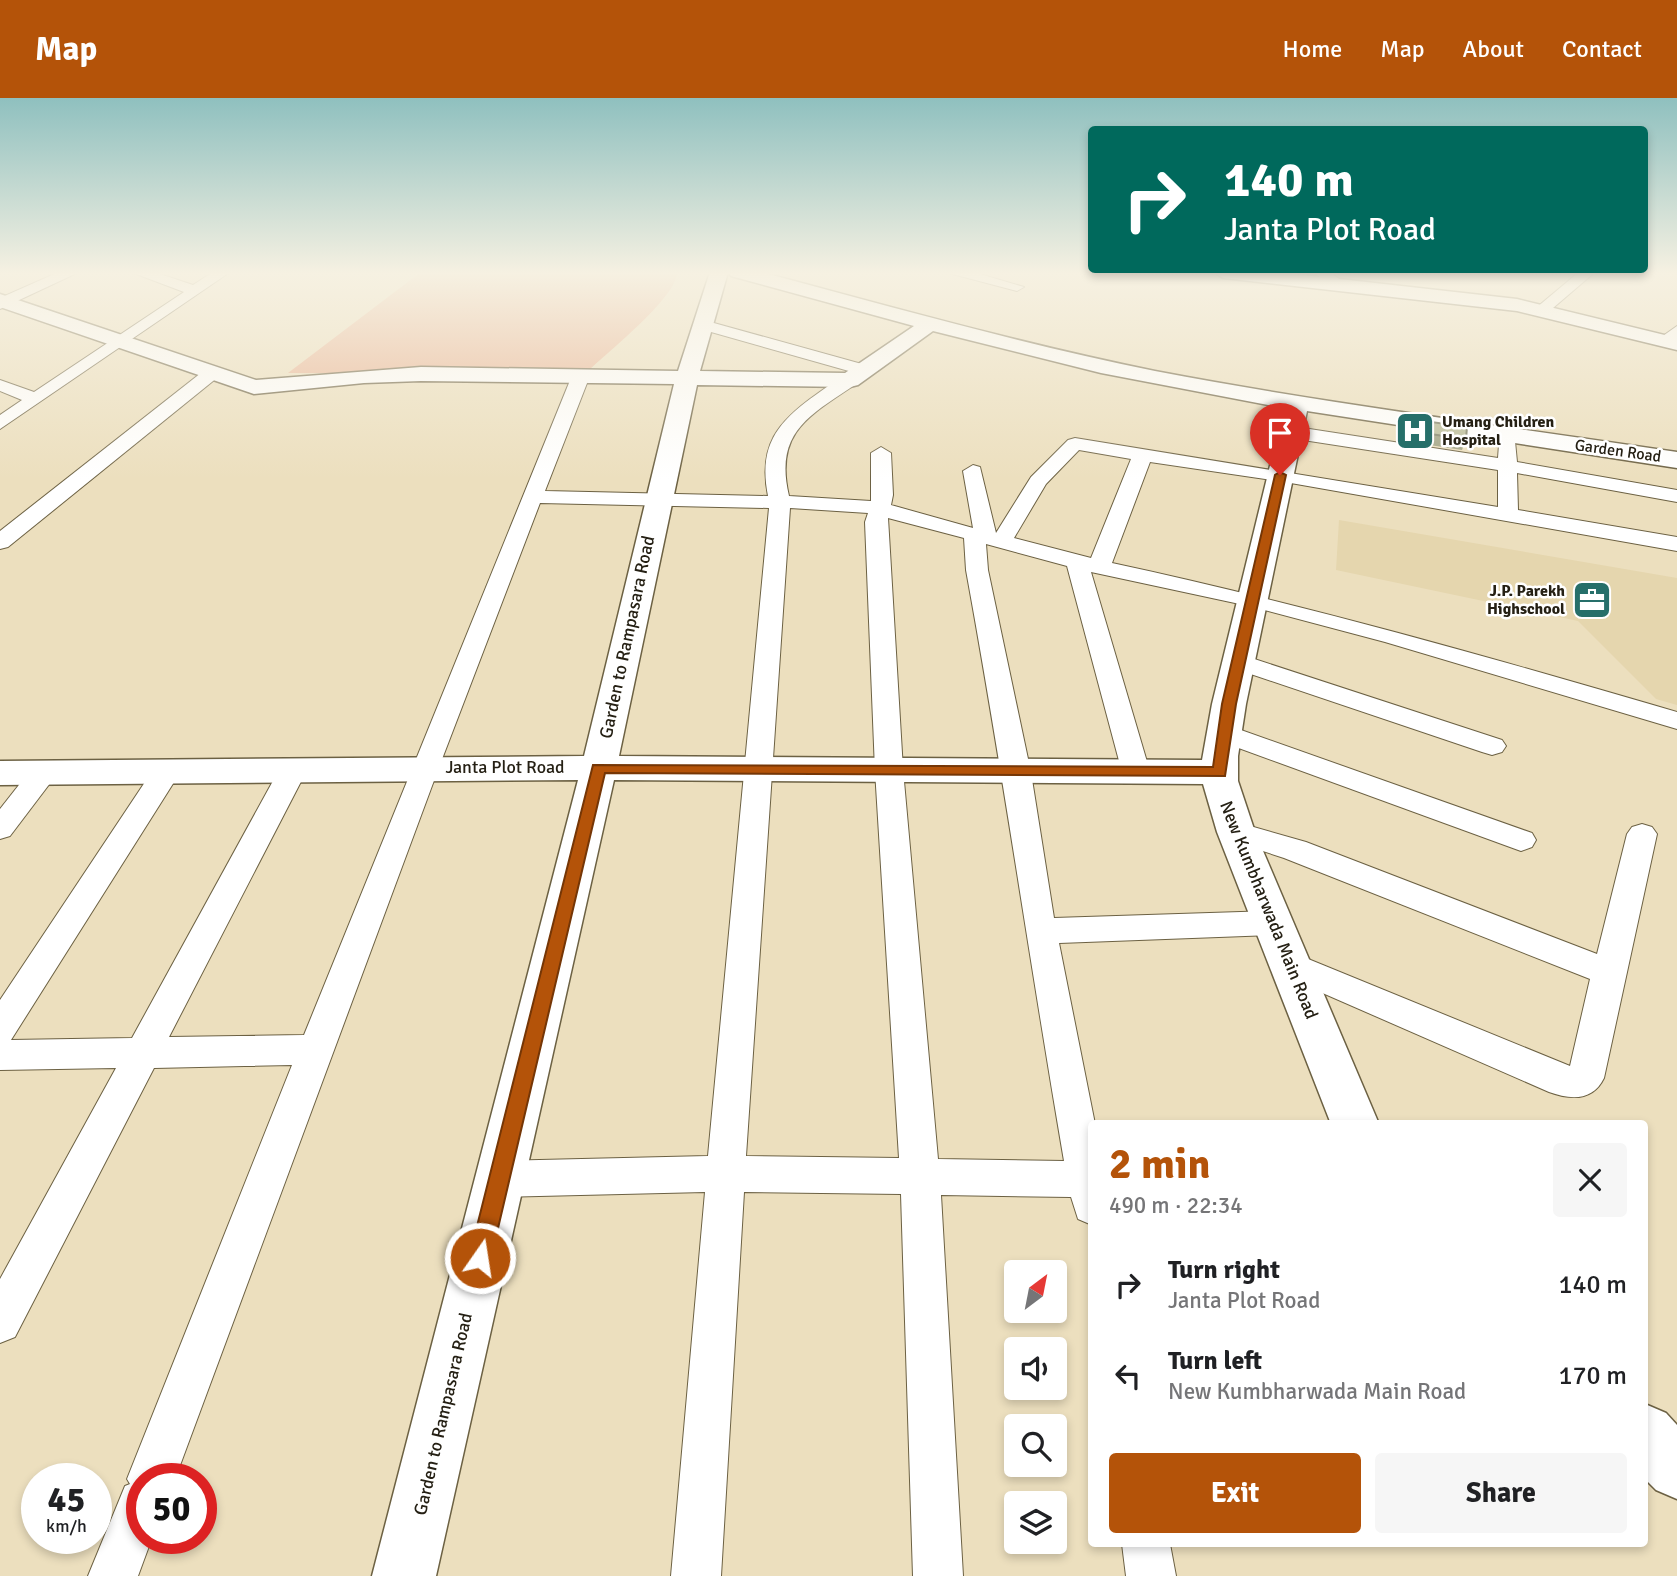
<!DOCTYPE html>
<meta charset="utf-8">
<style>
:root{--surface:#fff;--page:#f6f6f6;--text:#202124;--muted:#757577;--accent:#b45309}
body{margin:0;font-family:Signika,sans-serif;background:var(--page);color:var(--text);height:100vh;display:flex;flex-direction:column;font-size:26px;white-space:nowrap}
*{box-sizing:border-box;margin:0}
p{font-size:23px;color:var(--muted)}
.icon{flex:none;width:38px;height:38px;fill:none;stroke:currentColor;stroke-width:2;stroke-linecap:round;stroke-linejoin:round}
.map{position:relative;flex:1;overflow:hidden}
.panel{position:absolute;left:1088px;top:1022px;width:560px;height:427px;display:flex;flex-direction:column;background:var(--surface);border-radius:7px;box-shadow:0 4px 10px #0003}
.panel>*{flex:none}
.guide{position:absolute;left:1088px;top:28px;width:560px;height:147px;border-radius:7px;box-shadow:0 4px 10px #0003;background:#00695c;color:#fff;overflow:hidden}
.needle{width:46px;rotate:32deg}
.tools{position:absolute;left:1004px;top:1162px;display:grid;gap:14px}
.tools a{display:grid;place-items:center;width:63px;height:63px;border-radius:7px;background:var(--surface);box-shadow:0 4px 10px #0003;font-size:35px}
.speed{position:absolute;left:21px;top:1365px;display:flex;gap:14px;font-size:35px;font-weight:700;text-align:center}
.speed>*{display:grid;place-content:center;width:91px;height:91px;border-radius:50%;background:var(--surface);box-shadow:0 4px 10px #0003;line-height:1}
.speed small{font-size:18px;font-weight:400}
.speed .limit{border:10px solid #d22;background:#fff;color:#111}
.pin{position:absolute;display:grid;place-items:center;width:60px;height:60px;color:#fff;margin:-72px -30px;border-radius:50% 50% 50% 0;rotate:-45deg;box-shadow:0 0 7px #0007}
.pin .icon{rotate:45deg}
.me{position:absolute;width:77px;margin:-38px;rotate:13deg;stroke-linejoin:round;filter:drop-shadow(0 0 5px #0008)}
.turn{display:flex;align-items:center;gap:24px;height:147px;padding:0 21px;font-size:32px}
.turn .icon{width:91px;height:91px;stroke-width:2.5}
.turn b{display:block;font-size:49px;line-height:60px}
.round{display:grid;place-items:center;flex:none;width:74px;height:74px;border-radius:7px;background:var(--page)}
.summary{display:flex;align-items:center;justify-content:space-between;height:119px;padding:0 21px}
h1{font-size:42px;font-weight:700;line-height:52px;color:var(--accent)}
.primary-button{display:flex;gap:14px;margin-top:auto;padding:14px 21px}
.primary-button a{flex:1;height:80px;border-radius:7px;background:var(--accent);color:#fff;font-size:28px;font-weight:700;line-height:80px;text-align:center}
.primary-button a+a{background:var(--page);color:var(--text)}
ul{padding:0;list-style:none}
li{display:flex;align-items:center;gap:21px;height:91px;padding:0 21px}
li div{flex:1}
li b{display:block;font-size:26px}
li em{font-style:normal}
header{display:flex;align-items:center;gap:42px;box-sizing:border-box;height:98px;padding:0 35px;background:var(--accent);color:#fff}
header strong{font-size:33px}
nav{display:flex;gap:38px;margin-inline-start:auto;font-size:24px}
.map>svg:first-child{display:block}
</style>
<header>
<strong>Map</strong>
<nav><a>Home</a><a>Map</a><a>About</a><a>Contact</a></nav>
</header>
<div class="map">
<svg width="1677" height="1478" viewBox="0 0 1677 1478">
<rect width="100%" height="100%" fill="#ecdfbe"/>
<path fill="#e5d6ae" d="M 1339,422 L 1677,480 L 1677,607 L 1656,601 L 1578,523 L 1336,472 Z"/>
<path fill="#e9b495" d="M 421,174 L 677,174 C 678,199 604,257 585,276 L 288,275 Z"/>
<g fill="none" stroke-linecap="round" stroke-linejoin="round">
<g stroke="#6c6143" stroke-width="2">
<g id="street">
<path d="M 59,174 L 79,174 L 0,211 L 0,200 Z"/>
<path d="M 131,174 L 154,174 L 193,187 L 213,174 L 230,174 L 0,331 L 0,317 L 22,302 L 0,293 L 0,282 L 34,294 L 184,194 Z"/>
<path d="M 945,174 L 973,174 L 1024,189 L 1017,193 Z"/>
<path d="M 1313,174 L 1330,174 L 1348,188 L 1346,191 L 1336,191 Z"/>
<path d="M 1579,174 L 1595,174 L 1546,216 L 1536,216 L 1536,210 Z"/>
<path d="M 703,222 L 869,268 L 872,272 L 863,277 L 697,230 L 695,227 Z"/>
<path d="M 1677,228 L 1677,242 L 1672,246 L 1660,246 L 1660,240 Z"/>
<path d="M 212,270 L 221,275 L 218,279 L 8,449 L 0,451 L 0,433 L 206,271 Z"/>
<path d="M 580,275 L 589,280 L 545,393 L 768,398 C 758,348 777,324 817,296 C 827,289 838,280 850,277 L 859,282 L 856,286 C 809,318 774,334 789,398 L 871,403 L 871,355 L 881,349 L 891,355 L 893,397 L 891,407 L 973,430 L 963,373 L 973,367 L 980,369 L 996,435 L 1031,379 L 1068,342 L 1075,340 L 1498,409 L 1498,372 L 1290,340 L 1281,334 L 1290,328 L 1498,360 L 1500,333 L 1514,333 L 1517,364 L 1677,392 L 1677,404 L 1517,375 L 1518,412 L 1677,439 L 1677,453 L 1285,384 L 1150,364 L 1112,465 C 1303,506 1489,559 1677,614 L 1677,631 L 1385,544 L 1249,508 L 1091,474 L 1150,674 L 1146,681 L 1136,683 L 1126,681 L 1122,674 L 1067,468 L 986,446 L 988,472 L 1031,675 L 1054,820 L 1274,813 L 1285,816 L 1290,825 L 1285,834 L 1274,837 L 1059,845 L 1095,1026 L 1092,1026 L 1092,1127 L 1078,1121 L 1071,1099 L 941,1097 L 963,1478 L 913,1478 L 901,1096 L 744,1094 L 721,1478 L 671,1478 L 705,1094 L 499,1099 L 485,1094 L 479,1081 L 485,1068 L 499,1063 L 708,1058 L 769,410 L 540,405 L 439,669 L 175,1381 L 142,1381 L 142,1440 L 152,1440 L 138,1478 L 88,1478 L 125,1388 L 130,1386 L 127,1381 L 292,967 L 154,970 L 15,1239 L 0,1245 L 0,1181 L 116,970 L 0,972 L 0,902 L 157,666 L 167,664 L 177,666 L 181,673 L 11,942 L 132,940 L 279,672 L 283,665 L 293,663 L 303,665 L 307,672 L 169,939 L 304,937 L 571,280 ZM 1079,352 L 1131,361 L 1091,460 L 1014,440 L 1046,386 ZM 790,410 L 868,415 L 865,424 L 875,672 L 899,1060 L 746,1058 ZM 888,420 L 964,440 L 966,472 C 1002,668 1030,866 1064,1063 L 938,1061 L 903,672 Z"/>
<path d="M 1239,556 L 1502,642 L 1506,648 L 1502,654 L 1492,657 L 1482,654 L 1230,569 L 1226,564 L 1230,559 Z"/>
<path d="M 1224,626 L 1532,735 L 1536,742 L 1532,749 L 1521,753 L 1510,749 L 1214,641 L 1211,635 L 1214,629 Z"/>
<path d="M 43,667 L 53,669 L 57,676 L 10,738 L 0,741 L 0,711 L 33,669 Z"/>
<path d="M 1236,724 L 1306,744 L 1597,856 L 1627,736 L 1632,729 L 1642,726 L 1652,729 L 1657,736 L 1604,980 C 1593,1003 1571,1002 1549,994 L 1279,876 L 1274,867 L 1279,858 L 1291,854 L 1570,968 L 1590,881 L 1284,760 L 1226,741 L 1221,734 L 1226,727 Z"/>
<path d="M 1122,1446 L 1170,1446 L 1176,1478 L 1126,1478 Z"/>
</g>
</g>
<g stroke="#6c6143" stroke-width="3">
<g id="secondary">
<path d="M 710,174 L 728,174 L 700,273 L 845,275 L 914,228 L 731,178 L 729,174 L 761,174 C 892,209 1022,246 1155,273 C 1328,306 1503,328 1677,354 L 1677,370 L 1307,313 L 1246,606 L 1238,658 L 1238,683 L 1255,734 L 1379,1026 L 1331,1026 L 1217,734 L 1203,686 L 614,682 L 436,1478 L 372,1478 L 578,682 L 0,687 L 0,663 L 584,658 L 674,286 L 421,283 L 364,285 L 254,296 L 0,209 L 0,196 L 256,282 L 421,269 L 678,273 ZM 933,233 L 1101,275 L 1284,310 L 1212,606 L 1202,662 L 619,658 L 697,287 L 850,289 L 858,287 Z"/>
<path d="M 1214,174 L 1277,174 L 1517,201 L 1677,240 L 1677,252 L 1517,213 L 1223,180 Z"/>
<path d="M 1645,1306 L 1666,1315 L 1677,1327 L 1677,1401 L 1656,1392 L 1645,1381 Z"/>
</g>
</g>
<use href="#street" fill="#fff" fill-rule="evenodd"/>
<use href="#secondary" fill="#fff" fill-rule="evenodd"/>
</g>
<path fill="#a1a385" d="M 1403,320 L 1466,341 L 1462,352 L 1397,342 L 1399,330 Z"/>
<path fill="#bbbd9b" stroke="#83846c" stroke-width="2" d="M 1403,320 L 1467,329 L 1466,341 L 1401,332 Z"/>
<linearGradient id="sky" x2="0" y2="1"><stop stop-color="#8fc0bf"/><stop offset="0.46" stop-color="#f6f1e2"/><stop offset="1" stop-color="#f6f1e2" stop-opacity="0"/></linearGradient>
<rect width="1677" height="381" fill="url(#sky)"/>
<path fill="#b45309" stroke="#753606" stroke-width="2" d="M 1280,374 L 1286,377 L 1236,606 L 1225,678 L 605,675 L 491,1160 L 488,1168 L 480,1171 L 472,1168 L 469,1160 L 593,667 L 1213,669 L 1222,606 L 1275,377 Z"/>
<defs>
<g id="hospital-square" transform="scale(2.0125)"><rect x="-9" y="-9" width="18" height="18" rx="4" fill="#266f6a" stroke="#fff"/><path d="M-5-5h3v3.5h4V-5h3V5h-3V1.5h-4V5h-3Z" fill="#fff"/></g>
<g id="office-square" transform="scale(2.0125)"><rect x="-9" y="-9" width="18" height="18" rx="4" fill="#266f6a" stroke="#fff"/><path d="M-6-3h4V-5.5h4V-3h4V5H-6ZM-1-4.5V-3h2v-1.5ZM-6 0V1H6V0Z" fill="#fff"/></g>
</defs>
<g fill-rule="evenodd">
<use href="#hospital-square" x="1415" y="333"/>
<use href="#office-square" x="1592" y="502"/>
</g>
<g text-anchor="middle" dominant-baseline="central" stroke-width="5" stroke-linejoin="round" paint-order="stroke">
<g font-size="16" font-weight="bold" fill="#252014" stroke="#fff" text-anchor="start">
<text x="1442" y="324">Umang Children<tspan x="1442" dy="18">Hospital</tspan></text>
<text x="1565" y="493" text-anchor="end">J.P. Parekh<tspan x="1565" dy="18">Highschool</tspan></text>
</g>
<g font-size="16" fill="#252014" stroke="#fff">
<text transform="translate(1618 353) rotate(8)">Garden Road</text>
</g>
<g font-size="18" fill="#252014" stroke="#fff">
<text transform="translate(627 539) rotate(-78)">Garden to Rampasara Road</text>
<text x="505" y="669">Janta Plot Road</text>
<text transform="translate(1269 812) rotate(68)">New Kumbharwada Main Road</text>
<text transform="translate(443 1316) rotate(-77)">Garden to Rampasara Road</text>
</g>
</g>
</svg>
<div class="tools">
<a><svg class="needle" viewBox="-14 -14 28 28"><path d="M0-13l5 13h-10z" fill="#e53935"/><path d="M0 13l5-13h-10z" fill="#757577"/></svg></a>
<a><svg class="icon" aria-label="sound" viewBox="0 0 24 24"><path d="M4 9h4l5-4v14l-5-4H4zM17 9q2 3 0 6"/></svg></a>
<a><svg class="icon" aria-label="search" viewBox="0 0 24 24"><circle cx="10" cy="10" r="6"/><path d="M15 15l6 6"/></svg></a>
<a><svg class="icon" aria-label="layers" viewBox="0 0 24 24"><path d="M12 4l9 5-9 5-9-5zM3 14l9 5 9-5"/></svg></a>
</div>
<div class="speed"><div>45<small>km/h</small></div><div class="limit">50</div></div>
<div class="pin" style="left:1280px;top:377px;background:#d93025"><svg class="icon" aria-label="arrive" viewBox="0 0 24 24"><path d="M6 21V4h12l-3 4 3 4H6"/></svg></div>
<svg class="me" style="left:480px;top:1160px" viewBox="-20 -20 40 40"><circle r="17" fill="#b45309" stroke="#fff" stroke-width="3"/><path d="M0-11L8 9 0 5-8 9z" fill="#fff"/></svg>
<div class="guide">
<div class="turn"><svg class="icon" aria-label="right" viewBox="0 0 24 24"><path d="M7 20v-9h11M14 6l5 5-5 5"/></svg><div><b>140 m</b>Janta Plot Road</div></div>
</div>
<section class="panel">
<div class="summary"><div><h1>2 min</h1><p>490 m · 22:34</p></div><a class="round"><svg class="icon" aria-label="close" viewBox="0 0 24 24"><path d="M6 6l12 12M18 6L6 18"/></svg></a></div>
<ul>
<li><svg class="icon" aria-label="right" viewBox="0 0 24 24"><path d="M7 20v-9h11M14 6l5 5-5 5"/></svg><div><b>Turn right</b><p>Janta Plot Road</p></div><em>140 m</em></li>
<li><svg class="icon" aria-label="left" viewBox="0 0 24 24"><path d="M17 20v-9H6M10 6l-5 5 5 5"/></svg><div><b>Turn left</b><p>New Kumbharwada Main Road</p></div><em>170 m</em></li>
</ul>
<div class="primary-button"><a>Exit</a><a>Share</a></div>
</section>
</div>
